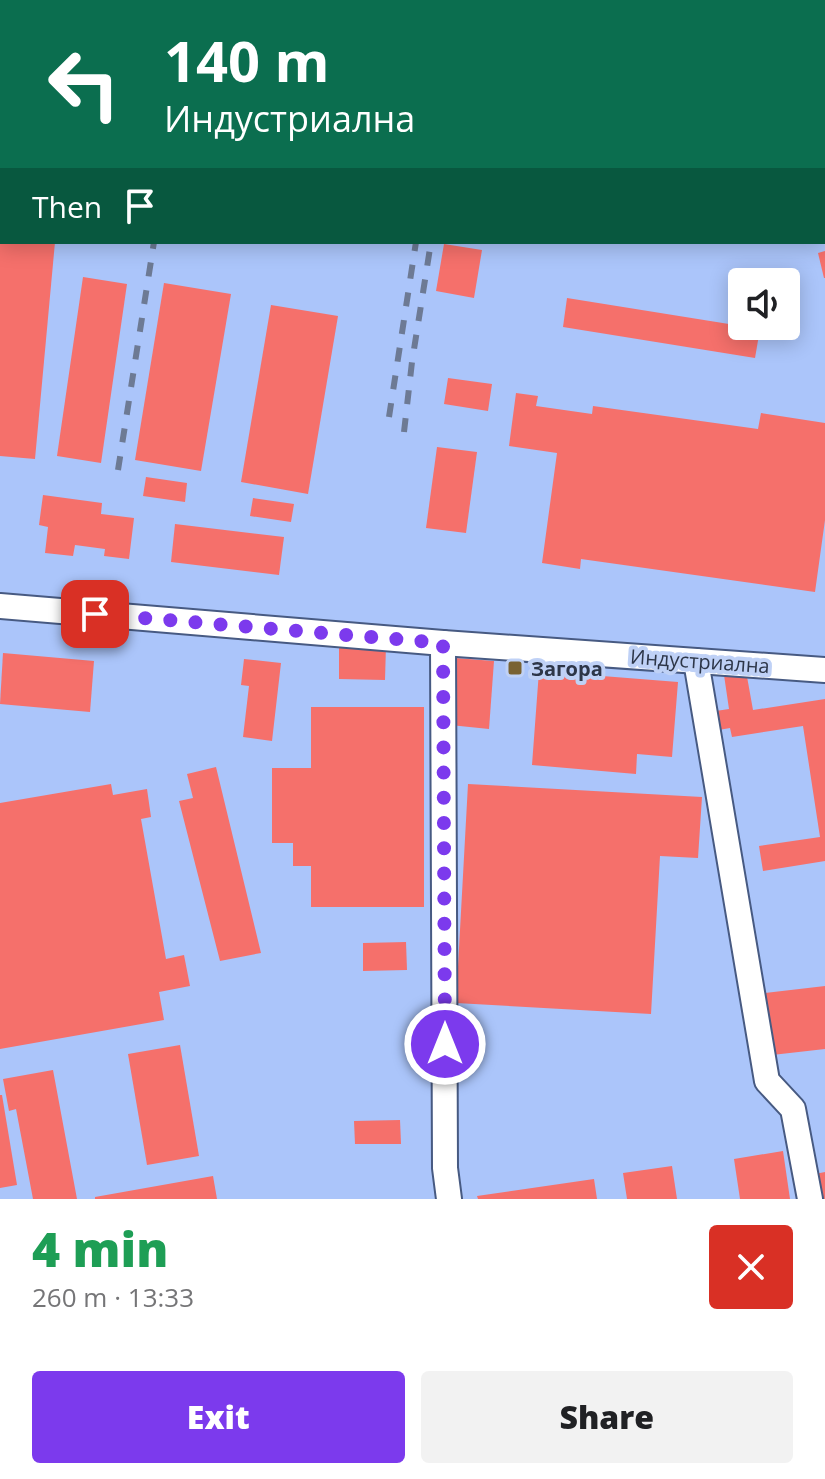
<!DOCTYPE html>
<meta charset="utf-8">
<style>
:root{--surface:#fff;--page:#f2f2f2;--text:#202124;--muted:#757577;--accent:#7c3aed}
body{margin:0;font-family:"Open Sans",sans-serif;background:var(--page);color:var(--text);height:100vh;display:flex;flex-direction:column;font-size:30px;white-space:nowrap}
*{box-sizing:border-box;margin:0}
p{font-size:26px;color:var(--muted)}
.icon{flex:none;width:44px;height:44px;fill:none;stroke:currentColor;stroke-width:2;stroke-linecap:round;stroke-linejoin:round}
.map{position:relative;height:1199px;overflow:hidden}
.panel{display:flex;flex-direction:column;background:var(--surface);flex:1}
.panel>*{flex:none}
.hud{position:absolute;left:0px;top:0px;width:826px;height:244px;box-shadow:0 4px 20px #0003;background:#0b6e4f;color:#fff;overflow:hidden}
.controls{position:absolute;left:728px;top:268px;display:grid;gap:16px}
.controls a{display:grid;place-items:center;width:72px;height:72px;border-radius:8px;background:var(--surface);box-shadow:0 4px 20px #0003;font-size:40px}
.pin{position:absolute;display:grid;place-items:center;width:68px;height:68px;color:#fff;margin:-34px;border-radius:16px;box-shadow:0 4px 12px #0006}
.me{position:absolute;width:88px;margin:-44px;rotate:0deg;stroke-linejoin:round;filter:drop-shadow(0 0 6px #0008)}
.turn{display:flex;align-items:center;gap:28px;height:168px;padding:0 32px;font-size:36px}
.turn .icon{width:104px;height:104px;stroke-width:2.5}
.turn b{display:block;font-size:56px;line-height:68px}
.then{display:flex;align-items:center;height:76px;padding:0 32px;background:#0003;gap:16px;font-size:30px}
.round{display:grid;place-items:center;flex:none;width:84px;height:84px;border-radius:8px;background:var(--page)}
.summary{display:flex;align-items:center;justify-content:space-between;height:136px;padding:0 32px}
h1{font-size:48px;font-weight:800;line-height:60px;color:#1e9e55}
.button{display:flex;gap:16px;margin-top:auto;padding:16px 32px}
.button a{flex:1;height:92px;border-radius:8px;background:var(--accent);color:#fff;font-size:32px;font-weight:800;line-height:92px;text-align:center}
.button a+a{background:var(--page);color:var(--text)}
.map>svg:first-child{display:block}
</style>
<div class="map">
<svg width="825" height="1199" viewBox="0 0 825 1199">
<rect width="100%" height="100%" fill="#bfd1f6"/>
<path fill="#abc5fa" fill-rule="evenodd" d="M 0,0 L 825,0 L 825,1199 L 0,1199 ZM 2,2 L 824,2 L 824,242 L 2,242 ZM 742,282 L 786,282 L 786,326 L 742,326 Z"/>
<g fill="#f5706b">
<path d="M 0,242 L 55,242 L 35,459 L 0,456 Z"/>
<path d="M 444,244 L 482,250 L 474,298 L 436,291 Z"/>
<path d="M 825,251 L 825,278 L 824,278 L 818,253 Z"/>
<path d="M 83,277 L 127,284 L 101,463 L 57,456 Z"/>
<path d="M 164,283 L 231,294 L 201,471 L 135,460 Z"/>
<path d="M 567,298 L 760,329 L 755,358 L 563,327 Z"/>
<path d="M 271,305 L 338,316 L 308,494 L 241,482 Z"/>
<path d="M 448,378 L 492,384 L 488,411 L 444,404 Z"/>
<path d="M 516,393 L 538,396 L 536,406 L 592,414 L 593,406 L 758,429 L 761,413 L 825,423 L 825,520 L 815,592 L 581,559 L 580,569 L 542,563 L 557,453 L 509,446 Z"/>
<path d="M 437,447 L 477,452 L 466,533 L 426,528 Z"/>
<path d="M 146,477 L 187,483 L 185,502 L 143,496 Z"/>
<path d="M 43,495 L 102,503 L 101,514 L 134,518 L 129,559 L 104,556 L 105,549 L 75,545 L 73,556 L 45,553 L 48,527 L 39,525 Z"/>
<path d="M 253,498 L 294,504 L 291,522 L 250,516 Z"/>
<path d="M 175,524 L 284,537 L 279,575 L 171,562 Z"/>
<path d="M 339,644 L 386,645 L 385,680 L 339,679 Z"/>
<path d="M 3,653 L 94,661 L 90,712 L 0,704 Z"/>
<path d="M 455,658 L 494,661 L 489,729 L 450,725 Z"/>
<path d="M 244,659 L 281,663 L 272,741 L 243,737 L 249,686 L 241,685 Z"/>
<path d="M 539,671 L 678,682 L 672,757 L 637,754 L 636,774 L 532,765 Z"/>
<path d="M 746,671 L 753,710 L 825,699 L 825,861 L 763,871 L 759,846 L 820,837 L 803,726 L 732,737 L 730,728 L 713,731 L 709,712 L 729,709 L 724,675 Z"/>
<path d="M 311,707 L 424,707 L 424,907 L 311,907 L 311,866 L 293,866 L 293,843 L 272,843 L 272,768 L 311,768 Z"/>
<path d="M 216,767 L 261,953 L 220,961 L 179,801 L 193,798 L 187,774 Z"/>
<path d="M 111,784 L 113,795 L 147,789 L 151,817 L 141,819 L 166,959 L 184,955 L 190,986 L 159,992 L 164,1020 L 0,1049 L 0,803 Z"/>
<path d="M 468,784 L 702,797 L 698,858 L 660,856 L 651,1014 L 456,1003 Z"/>
<path d="M 406,942 L 407,970 L 363,971 L 363,943 Z"/>
<path d="M 825,986 L 825,1049 L 772,1055 L 765,993 Z"/>
<path d="M 180,1045 L 199,1156 L 147,1165 L 128,1054 Z"/>
<path d="M 53,1070 L 77,1199 L 33,1199 L 16,1109 L 9,1111 L 3,1079 Z"/>
<path d="M 0,1095 L 2,1095 L 17,1185 L 0,1188 Z"/>
<path d="M 400,1120 L 401,1144 L 355,1144 L 354,1121 Z"/>
<path d="M 783,1151 L 790,1199 L 740,1199 L 734,1159 Z"/>
<path d="M 672,1166 L 677,1199 L 627,1199 L 623,1173 Z"/>
<path d="M 825,1172 L 825,1199 L 815,1199 L 810,1175 Z"/>
<path d="M 213,1176 L 217,1199 L 95,1199 L 95,1197 Z"/>
<path d="M 594,1179 L 597,1199 L 478,1199 L 477,1196 Z"/>
</g>
<g fill="none" stroke-linecap="round" stroke-linejoin="round">
<g stroke="#475a82" stroke-width="28">
<g id="minor">
<path d="M 87,2 L 88,0"/>
<path d="M 0,32 L 2,32"/>
<path d="M 0,606 L 443,643 L 825,670"/>
<path d="M 443,643 L 445,1168 L 449,1199"/>
<path d="M 696,661 L 767,1081 L 793,1109 L 810,1199"/>
</g>
</g>
<use href="#minor" stroke="#fff" stroke-width="24"/>
<g stroke="#6d7a94" stroke-width="6" stroke-dasharray="14 14" stroke-linecap="butt">
<path d="M 198,2 L 199,0"/>
<path d="M 453,2 L 453,0"/>
<path d="M 468,2 L 469,0"/>
<path d="M 389,417 L 416,242"/>
<path d="M 404,432 L 412,362 L 431,242"/>
<path d="M 118,470 L 154,242"/>
</g>
</g>
<g fill="none" stroke-linecap="round" stroke-linejoin="round">
<path stroke="#7c3aed" stroke-width="14" stroke-dasharray="0 25.2" d="M 95,614 L 443,643 L 445,1044"/>
</g>
<rect fill="#796232" stroke="#bfd1f6" stroke-width="3" x="507" y="660" width="16" height="16" rx="4"/>
<g text-anchor="middle" dominant-baseline="central" stroke-width="8" stroke-linejoin="round" paint-order="stroke">
<g font-size="20" fill="#2d3648" stroke="#bfd1f6">
<text transform="translate(700 661) rotate(4)">Индустриална</text>
</g>
<g font-size="20" font-weight="bold" fill="#2d3648" stroke="#bfd1f6" text-anchor="start">
<text x="531" y="668">Загора</text>
</g>
</g>
</svg>
<div class="controls">
<a><svg class="icon" aria-label="sound" viewBox="0 0 24 24"><path d="M4 9h4l5-4v14l-5-4H4zM17 9q2 3 0 6"/></svg></a>
</div>
<div class="pin" style="left:95px;top:614px;background:#d93025"><svg class="icon" aria-label="arrive" viewBox="0 0 24 24"><path d="M6 21V4h12l-3 4 3 4H6"/></svg></div>
<svg class="me" style="left:445px;top:1044px" viewBox="-20 -20 40 40"><circle r="17" fill="#7c3aed" stroke="#fff" stroke-width="3"/><path d="M0-11L8 9 0 5-8 9z" fill="#fff"/></svg>
<div class="hud">
<div class="turn"><svg class="icon" aria-label="left" viewBox="0 0 24 24"><path d="M17 20v-9H6M10 6l-5 5 5 5"/></svg><div><b>140 m</b>Индустриална</div></div>
<div class="then">Then<svg class="icon" aria-label="arrive" viewBox="0 0 24 24"><path d="M6 21V4h12l-3 4 3 4H6"/></svg></div>
</div>
</div>
<section class="panel">
<div class="summary"><div><h1>4 min</h1><p>260 m · 13:33</p></div><a class="round" style="background:#d93025;color:#fff"><svg class="icon" aria-label="close" viewBox="0 0 24 24"><path d="M6 6l12 12M18 6L6 18"/></svg></a></div>
<div class="button"><a>Exit</a><a>Share</a></div>
</section>
